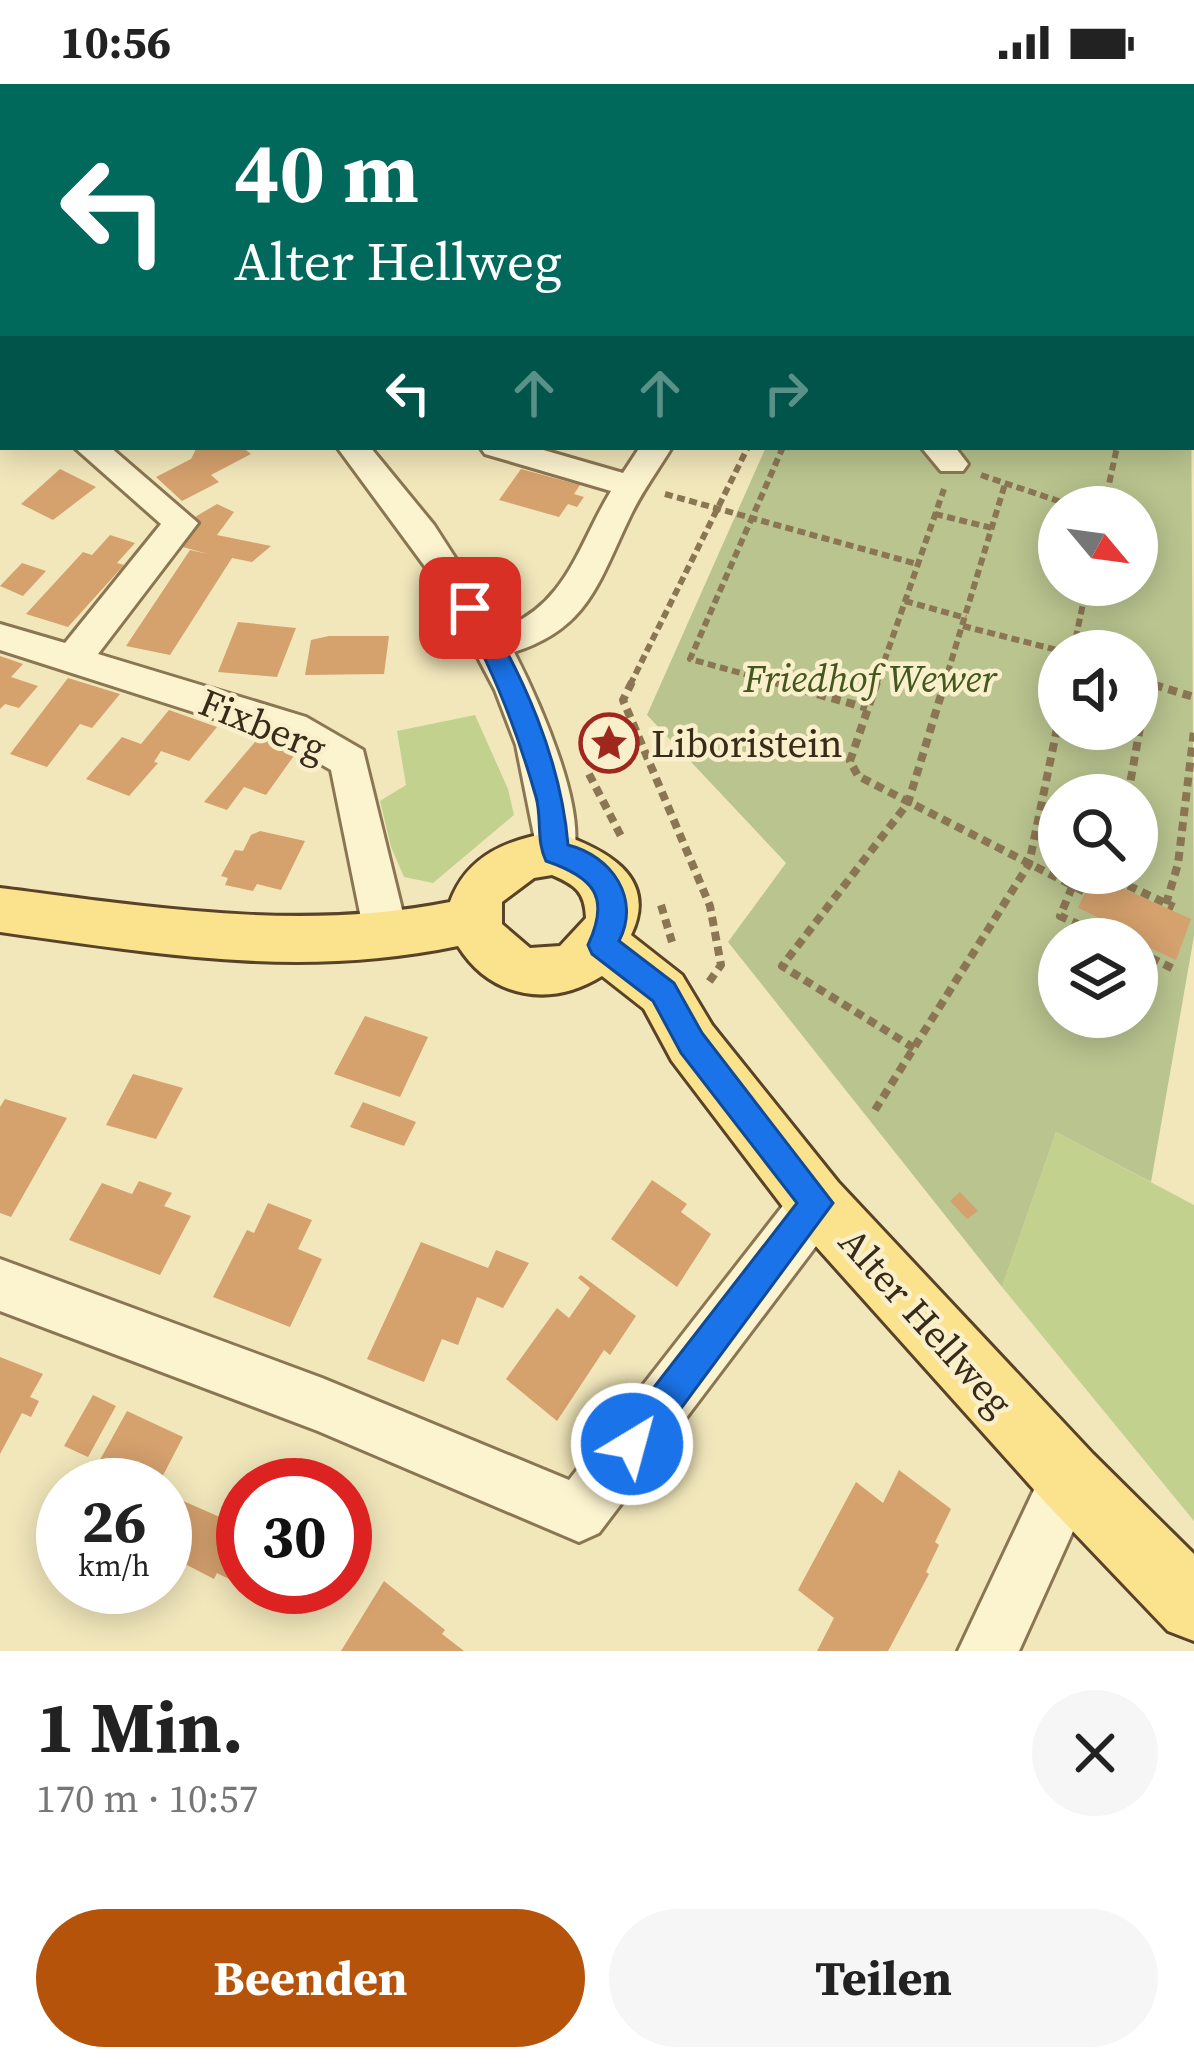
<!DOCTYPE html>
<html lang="de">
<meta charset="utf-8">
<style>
:root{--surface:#fff;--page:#f6f6f6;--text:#222;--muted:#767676;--accent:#b45309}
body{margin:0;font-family:"Source Serif 4",serif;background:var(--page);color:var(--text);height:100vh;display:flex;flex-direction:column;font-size:45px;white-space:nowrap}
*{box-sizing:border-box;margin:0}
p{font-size:39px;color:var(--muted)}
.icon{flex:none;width:66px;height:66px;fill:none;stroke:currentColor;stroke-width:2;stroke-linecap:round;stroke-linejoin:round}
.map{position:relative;height:1567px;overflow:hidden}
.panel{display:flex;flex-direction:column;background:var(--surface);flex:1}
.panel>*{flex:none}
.guide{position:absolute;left:0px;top:0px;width:1194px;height:366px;box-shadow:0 6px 30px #0003;background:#00695c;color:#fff;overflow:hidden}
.needle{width:78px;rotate:119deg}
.buttons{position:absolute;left:1038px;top:402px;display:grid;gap:24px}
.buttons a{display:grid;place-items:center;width:120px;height:120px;border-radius:50%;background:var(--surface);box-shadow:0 6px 30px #0003;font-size:60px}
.speed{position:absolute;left:36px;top:1374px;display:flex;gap:24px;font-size:60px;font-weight:700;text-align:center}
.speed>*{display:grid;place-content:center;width:156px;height:156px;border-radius:50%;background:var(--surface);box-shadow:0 6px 30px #0003;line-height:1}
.speed small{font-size:30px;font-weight:400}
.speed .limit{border:18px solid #d22;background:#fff;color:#111}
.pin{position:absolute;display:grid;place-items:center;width:102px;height:102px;color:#fff;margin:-51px;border-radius:24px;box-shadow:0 6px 18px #0006}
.me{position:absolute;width:132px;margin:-66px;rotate:37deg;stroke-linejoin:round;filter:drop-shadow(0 0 9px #0008)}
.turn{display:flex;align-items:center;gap:42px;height:252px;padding:0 36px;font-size:54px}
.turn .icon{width:156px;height:156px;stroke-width:2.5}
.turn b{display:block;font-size:84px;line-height:102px}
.lanes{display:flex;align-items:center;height:114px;padding:0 36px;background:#0003;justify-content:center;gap:60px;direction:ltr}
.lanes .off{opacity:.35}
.round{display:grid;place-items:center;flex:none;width:126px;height:126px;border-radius:63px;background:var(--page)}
.overview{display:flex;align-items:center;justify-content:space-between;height:204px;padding:0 36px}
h1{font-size:72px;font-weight:700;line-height:90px}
.primary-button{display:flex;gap:24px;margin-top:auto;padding:24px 36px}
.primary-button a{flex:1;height:138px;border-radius:72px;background:var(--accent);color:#fff;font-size:48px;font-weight:700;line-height:138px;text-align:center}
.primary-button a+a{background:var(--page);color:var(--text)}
.status{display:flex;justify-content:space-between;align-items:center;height:84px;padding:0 60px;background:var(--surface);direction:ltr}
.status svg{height:33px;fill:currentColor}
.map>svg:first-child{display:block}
</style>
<div class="status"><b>10:56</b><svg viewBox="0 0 49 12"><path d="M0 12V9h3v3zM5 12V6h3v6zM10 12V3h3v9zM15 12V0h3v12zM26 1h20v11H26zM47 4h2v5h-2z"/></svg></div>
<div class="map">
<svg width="1194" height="1567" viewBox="0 0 1194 1567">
<rect width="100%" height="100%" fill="#f2e7bb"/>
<g fill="#c3d18e">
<path d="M 475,631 L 508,705 L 514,731 L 433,799 L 404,793 L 391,763 L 380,717 L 406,701 L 397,647 Z"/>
<path d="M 1056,1048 L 1194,1121 L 1194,1437 L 1002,1203 Z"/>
</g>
<path fill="#b9c48f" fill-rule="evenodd" d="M 1191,286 L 1194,852 L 1151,1098 L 1056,1048 L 1002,1203 L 728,858 L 786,779 L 647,631 L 766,363 L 1191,363 ZM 1059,423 L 1137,423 L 1137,501 L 1059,501 ZM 1059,567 L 1137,567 L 1137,645 L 1059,645 ZM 1059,711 L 1137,711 L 1137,789 L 1059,789 ZM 1059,855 L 1137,855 L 1137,933 L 1059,933 Z"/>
<g fill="#d5a16d">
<path d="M 197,363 L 242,363 L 251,370 L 211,391 L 219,398 L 182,417 L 156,393 L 191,375 Z"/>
<path d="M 60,385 L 96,403 L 53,436 L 21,420 Z"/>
<path d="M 521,385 L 580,401 L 574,410 L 584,413 L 577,423 L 568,420 L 559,433 L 499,416 Z"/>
<path d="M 217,420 L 234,428 L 217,451 L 271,462 L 252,478 L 232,474 L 170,571 L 126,562 L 190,466 L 208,470 L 172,460 L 195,433 Z"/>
<path d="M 110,451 L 135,459 L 117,479 L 124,481 L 68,543 L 26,530 L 83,468 L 92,471 Z"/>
<path d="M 22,479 L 46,487 L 23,512 L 0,502 Z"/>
<path d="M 238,538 L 296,544 L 277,593 L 218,588 Z"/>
<path d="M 329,552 L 389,552 L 384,590 L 305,591 L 311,556 Z"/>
<path d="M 0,572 L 23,580 L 11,593 L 38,602 L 19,624 L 5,620 L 0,625 Z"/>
<path d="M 68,594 L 120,610 L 92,644 L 80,640 L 47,683 L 10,670 Z"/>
<path d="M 169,626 L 217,643 L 189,677 L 161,667 L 154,678 L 158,679 L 129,712 L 86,695 L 122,653 L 141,660 Z"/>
<path d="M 260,652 L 298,666 L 266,711 L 244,703 L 227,726 L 204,718 Z"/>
<path d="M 260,747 L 305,757 L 281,806 L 257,800 L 253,807 L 225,801 L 228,794 L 221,792 L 235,766 L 243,767 L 251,751 Z"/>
<path d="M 1093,791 L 1191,835 L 1176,876 L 1113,847 L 1116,842 L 1078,824 Z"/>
<path d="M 365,932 L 428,953 L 400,1013 L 334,990 Z"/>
<path d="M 133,990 L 183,1004 L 156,1055 L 106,1041 Z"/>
<path d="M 5,1015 L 67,1034 L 11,1133 L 0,1129 L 0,1023 Z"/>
<path d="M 363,1018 L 416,1038 L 404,1062 L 350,1043 Z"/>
<path d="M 652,1096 L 687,1120 L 681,1128 L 711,1150 L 677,1203 L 611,1155 Z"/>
<path d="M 139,1097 L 172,1109 L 164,1122 L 191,1132 L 160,1191 L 69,1156 L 102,1099 L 132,1110 Z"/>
<path d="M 960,1108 L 978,1127 L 967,1135 L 950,1117 Z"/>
<path d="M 268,1119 L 312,1136 L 298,1165 L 322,1175 L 290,1243 L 213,1213 L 247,1146 L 254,1149 Z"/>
<path d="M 421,1158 L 488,1184 L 496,1166 L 529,1179 L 503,1224 L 477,1213 L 458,1261 L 442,1255 L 424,1298 L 367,1275 Z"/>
<path d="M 581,1191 L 636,1232 L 610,1271 L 604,1266 L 557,1337 L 506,1295 L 557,1224 L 569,1234 L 590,1204 L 578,1194 Z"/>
<path d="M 0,1273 L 43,1290 L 30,1313 L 39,1317 L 31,1333 L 22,1329 L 0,1370 Z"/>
<path d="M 93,1311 L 116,1322 L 88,1373 L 64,1362 Z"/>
<path d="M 127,1327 L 183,1353 L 158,1401 L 86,1401 Z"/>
<path d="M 899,1386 L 951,1425 L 935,1458 L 939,1461 L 926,1488 L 929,1490 L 888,1567 L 817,1567 L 834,1534 L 798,1506 L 856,1398 L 883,1419 Z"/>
<path d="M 181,1416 L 238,1441 L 243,1431 L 243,1502 L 217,1489 L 214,1495 L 183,1479 L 170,1505 L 165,1502 L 165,1446 Z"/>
<path d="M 384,1497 L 445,1546 L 442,1550 L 464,1567 L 341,1567 Z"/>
</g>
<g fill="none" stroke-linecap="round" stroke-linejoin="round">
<g stroke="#8b7653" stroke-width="6">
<g id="minor">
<rect x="60" y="0" width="24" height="3"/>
<path d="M 0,278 L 3,279 L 3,299 L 0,298 Z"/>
<path d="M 74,363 L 110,363 L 198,439 L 98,570 L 306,633 L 363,666 L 409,854 L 402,867 L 387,873 L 372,867 L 365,854 L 331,686 L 278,655 L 0,566 L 0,540 L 65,559 L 161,440 Z"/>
<path d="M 337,363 L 370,363 L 434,441 L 501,545 C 567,521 578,461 611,407 L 485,370 L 480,363 L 533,363 L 623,389 L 640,363 L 672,363 C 657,388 640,410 628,437 C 598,500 587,545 514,568 C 537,613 593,734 570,781 L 555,786 L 540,781 L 516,661 L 495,606 L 443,507 Z"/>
<path d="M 921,363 L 955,363 L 968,380 L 963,387 L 941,387 Z"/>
<path d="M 817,1094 L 835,1101 L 842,1119 L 835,1137 L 599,1449 L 579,1458 L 318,1347 L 0,1227 L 0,1175 L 322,1294 L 569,1396 L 799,1101 Z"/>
<path d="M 1069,1366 L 1089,1374 L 1097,1394 L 1019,1567 L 958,1567 L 1049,1374 Z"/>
</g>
</g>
<g stroke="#584328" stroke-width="6">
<path id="major" d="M 555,748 C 602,764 660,791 631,851 L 682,891 L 712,941 L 838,1098 L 1093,1370 L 1194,1470 L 1194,1557 L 1168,1547 L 1045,1418 L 796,1140 L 672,977 L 644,925 L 602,892 C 551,924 491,915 458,862 C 300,895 158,870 0,848 L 0,804 C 150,823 300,848 450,818 C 467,771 508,755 555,748 ZM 552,791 C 575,801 585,807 586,834 L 560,862 L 530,864 L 502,840 L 502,818 L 534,794 Z"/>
</g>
<path stroke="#8b7653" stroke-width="4.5" stroke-dasharray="6 4.5" stroke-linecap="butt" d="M 1066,3 L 1070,0"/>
<g stroke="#8b7653" stroke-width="6" stroke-dasharray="8 4.5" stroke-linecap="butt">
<path d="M 783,363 L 690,575 L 784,601"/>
<path d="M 981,391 L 1076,423"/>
<path d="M 665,410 L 917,480"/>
<path d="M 1104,423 L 1117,363"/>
<path d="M 935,430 L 992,444"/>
<path d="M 905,517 L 966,534"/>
<path d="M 963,542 L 1061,567"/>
<path d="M 1073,567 L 1087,501"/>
<path d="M 630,601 L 748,363"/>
<path d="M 876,601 L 944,405"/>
<path d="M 944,601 L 1005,400"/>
<path d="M 1148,601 L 1155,601"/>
</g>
<g stroke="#8b7653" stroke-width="8" stroke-dasharray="9 6" stroke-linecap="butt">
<path d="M 632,598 L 623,616 L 710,822 L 721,881 L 709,898"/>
<path d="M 774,598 L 867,624"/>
<path d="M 877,598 L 850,677 L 858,692 L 1085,808"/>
<path d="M 589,690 L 623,756"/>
<path d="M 1128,711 L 1148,599 L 1194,613"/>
<path d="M 1078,789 L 1060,832 L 1111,855"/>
<path d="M 1101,789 L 1174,823"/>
<path d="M 1166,820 L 1178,780 L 1194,647"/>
<path d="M 661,821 L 672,858"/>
<path d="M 1137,867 L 1176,886"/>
<path d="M 914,964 L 782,882 L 908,719 L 945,598"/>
<path d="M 875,1026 L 1029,780 L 1059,635"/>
</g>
<use href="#minor" fill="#fcf3cf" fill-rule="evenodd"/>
<use href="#major" fill="#fbe28d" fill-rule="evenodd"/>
</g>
<path fill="#1a73e8" stroke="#114b97" stroke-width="3" d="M 470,515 L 478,518 C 523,589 561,676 568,761 C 612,772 641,815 619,857 L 674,899 L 702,949 L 833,1119 L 645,1373 L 632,1378 L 620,1373 L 614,1360 L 620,1347 L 797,1119 L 681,969 L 653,917 L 592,870 L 588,861 C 611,812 593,793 546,777 C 536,757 542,734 536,713 C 517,647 493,583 458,524 Z"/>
<defs>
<g id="sight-ring" transform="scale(3)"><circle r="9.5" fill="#f9f0cb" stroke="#a0271d" stroke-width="1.5"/><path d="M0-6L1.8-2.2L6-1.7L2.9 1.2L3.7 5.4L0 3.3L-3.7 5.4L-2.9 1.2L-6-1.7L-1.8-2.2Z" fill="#a0271d"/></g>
</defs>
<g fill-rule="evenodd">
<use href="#sight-ring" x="609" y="659"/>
</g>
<g text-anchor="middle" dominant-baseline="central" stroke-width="9" stroke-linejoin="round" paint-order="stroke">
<g font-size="39" font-style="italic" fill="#44571e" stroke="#f9f0cb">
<text x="870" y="594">Friedhof Wewer</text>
</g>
<g font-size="39" fill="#382b1a" stroke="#f9f0cb">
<text transform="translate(263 641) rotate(22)">Fixberg</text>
<text transform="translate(926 1238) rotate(48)">Alter Hellweg</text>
</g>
<g font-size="39" fill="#382b1a" stroke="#f9f0cb" text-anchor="start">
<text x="651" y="659">Liboristein</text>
</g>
</g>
</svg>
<div class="buttons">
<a><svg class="needle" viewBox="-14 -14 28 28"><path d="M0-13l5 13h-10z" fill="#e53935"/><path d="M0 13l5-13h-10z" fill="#767676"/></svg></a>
<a><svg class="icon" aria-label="sound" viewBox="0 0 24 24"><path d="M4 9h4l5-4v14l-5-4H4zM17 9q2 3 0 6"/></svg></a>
<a><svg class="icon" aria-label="search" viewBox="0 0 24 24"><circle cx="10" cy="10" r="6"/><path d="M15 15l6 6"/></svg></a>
<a><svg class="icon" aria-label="layers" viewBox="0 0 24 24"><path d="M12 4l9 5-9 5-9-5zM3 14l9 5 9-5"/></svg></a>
</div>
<div class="speed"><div>26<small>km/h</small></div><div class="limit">30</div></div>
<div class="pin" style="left:470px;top:524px;background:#d93025"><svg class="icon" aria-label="arrive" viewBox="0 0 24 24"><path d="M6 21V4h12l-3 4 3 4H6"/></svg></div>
<svg class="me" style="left:632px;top:1360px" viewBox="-20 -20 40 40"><circle r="17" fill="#1a73e8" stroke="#fff" stroke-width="3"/><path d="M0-11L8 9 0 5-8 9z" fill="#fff"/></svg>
<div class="guide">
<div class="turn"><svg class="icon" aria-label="left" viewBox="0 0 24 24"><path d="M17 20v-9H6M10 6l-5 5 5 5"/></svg><div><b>40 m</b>Alter Hellweg</div></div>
<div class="lanes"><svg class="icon" aria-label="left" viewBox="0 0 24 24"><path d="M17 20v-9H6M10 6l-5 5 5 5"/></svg><svg class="icon off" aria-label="ahead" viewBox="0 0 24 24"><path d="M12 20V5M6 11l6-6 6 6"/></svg><svg class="icon off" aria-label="ahead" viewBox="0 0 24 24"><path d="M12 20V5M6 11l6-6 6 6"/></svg><svg class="icon off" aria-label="right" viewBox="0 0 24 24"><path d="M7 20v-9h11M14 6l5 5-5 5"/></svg></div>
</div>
</div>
<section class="panel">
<div class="overview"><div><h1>1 Min.</h1><p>170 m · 10:57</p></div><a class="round"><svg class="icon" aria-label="close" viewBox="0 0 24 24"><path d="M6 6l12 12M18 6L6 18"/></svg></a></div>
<div class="primary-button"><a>Beenden</a><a>Teilen</a></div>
</section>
